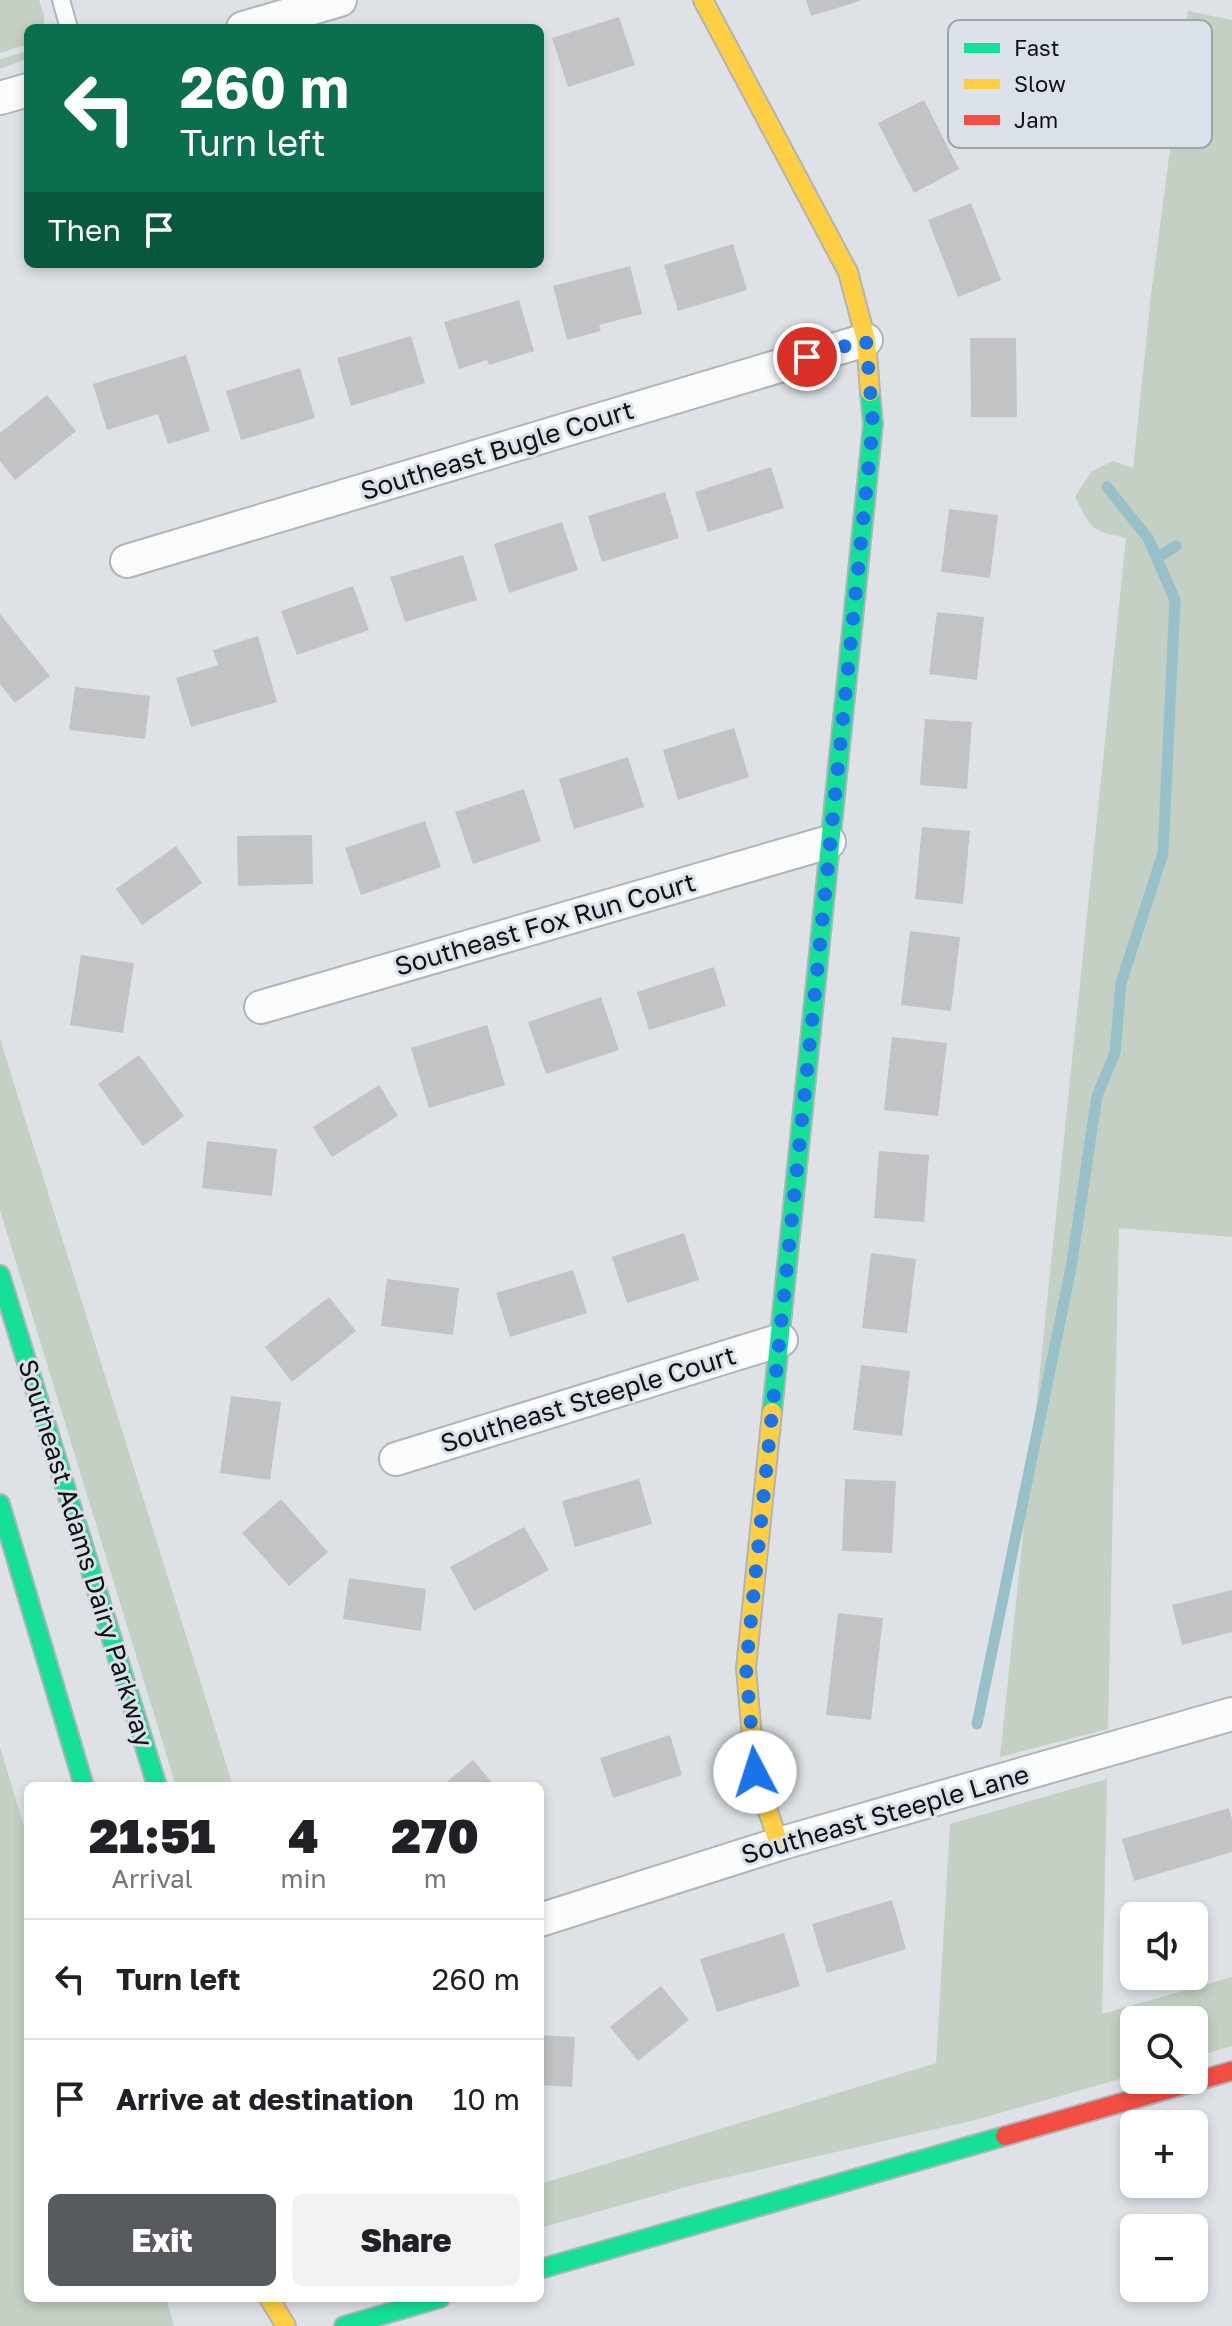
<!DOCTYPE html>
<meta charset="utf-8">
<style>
:root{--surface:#fff;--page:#f2f2f2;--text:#202124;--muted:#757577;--line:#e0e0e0;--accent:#575a5e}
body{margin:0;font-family:"Golos Text",sans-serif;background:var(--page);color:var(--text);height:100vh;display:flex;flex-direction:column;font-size:30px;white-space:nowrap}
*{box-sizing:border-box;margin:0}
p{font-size:26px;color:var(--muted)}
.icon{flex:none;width:44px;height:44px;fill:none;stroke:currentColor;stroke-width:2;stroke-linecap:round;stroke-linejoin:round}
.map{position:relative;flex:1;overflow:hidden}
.details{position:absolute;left:24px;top:1782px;width:520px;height:520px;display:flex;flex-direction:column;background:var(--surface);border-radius:12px;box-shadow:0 4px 12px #0003}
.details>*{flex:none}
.guide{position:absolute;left:24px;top:24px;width:520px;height:244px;border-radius:12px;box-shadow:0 4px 12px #0003;background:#0b6e4f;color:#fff;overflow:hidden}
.buttons{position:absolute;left:1120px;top:1902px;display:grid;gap:16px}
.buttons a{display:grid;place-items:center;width:88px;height:88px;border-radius:12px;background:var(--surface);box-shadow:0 4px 12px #0003;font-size:40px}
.pin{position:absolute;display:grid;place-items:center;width:68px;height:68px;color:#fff;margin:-34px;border:4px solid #fff;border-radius:50%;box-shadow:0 2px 8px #0007}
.me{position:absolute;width:88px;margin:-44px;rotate:355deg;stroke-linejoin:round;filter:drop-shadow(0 0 6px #0008)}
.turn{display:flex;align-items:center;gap:28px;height:168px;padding:0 24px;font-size:36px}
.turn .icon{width:104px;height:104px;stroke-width:2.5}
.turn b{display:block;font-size:56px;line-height:68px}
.then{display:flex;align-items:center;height:76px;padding:0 24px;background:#0003;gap:16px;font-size:30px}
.eta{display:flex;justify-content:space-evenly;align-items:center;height:136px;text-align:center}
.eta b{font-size:48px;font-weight:800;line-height:56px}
.cta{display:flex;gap:16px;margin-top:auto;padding:16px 24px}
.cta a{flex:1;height:92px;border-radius:12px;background:var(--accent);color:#fff;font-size:32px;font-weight:800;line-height:92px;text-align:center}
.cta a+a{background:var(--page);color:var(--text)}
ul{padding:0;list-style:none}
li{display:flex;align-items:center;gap:24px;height:120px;padding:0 24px;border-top:2px solid var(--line)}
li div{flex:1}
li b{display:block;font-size:30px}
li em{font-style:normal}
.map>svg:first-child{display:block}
</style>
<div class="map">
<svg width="1232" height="2326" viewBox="0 0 1232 2326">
<rect width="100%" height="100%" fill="#dee2e6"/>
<g fill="#c3d0c3">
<path d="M 0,0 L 39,0 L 44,15 L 44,28 L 28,28 L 28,44 L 0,53 Z"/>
<path d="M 1188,11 L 1232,20 L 1232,1237 L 1119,1228 L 1108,1729 L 1000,1757 L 1126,538 C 1091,531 1091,529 1075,497 L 1091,472 L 1113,461 L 1133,468 L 1151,295 Z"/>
<path d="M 28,51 L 28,58 L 0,69 L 0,59 Z"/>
<path d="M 0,1039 L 233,1786 L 176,1786 L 0,1210 Z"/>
<path d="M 0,1747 L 28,1840 L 28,2298 L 166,2298 L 174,2326 L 0,2326 Z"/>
<path d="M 1107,1779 L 1102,2014 L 1232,1977 L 1232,2046 L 1194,2057 L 1194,2020 L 1134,2020 L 1134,2075 L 975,2120 L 693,2185 L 540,2228 L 540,2184 L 936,2063 L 950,1824 Z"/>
</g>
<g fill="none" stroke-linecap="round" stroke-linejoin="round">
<g stroke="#98c0c9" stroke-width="11">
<path d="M 1157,558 L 1176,546"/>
<path d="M 977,1724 L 1071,1268 L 1097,1096 L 1115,1053 L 1121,983 L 1163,853 L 1175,600 L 1148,538 L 1107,487"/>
</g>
</g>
<g fill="#c2c3c4">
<path d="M 806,0 L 860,0 L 860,1 L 811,16 Z"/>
<path d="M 619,17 L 635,65 L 568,87 L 552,38 Z"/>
<path d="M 924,100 L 959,169 L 914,193 L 878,123 Z"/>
<path d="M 971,203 L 1001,280 L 958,297 L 928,220 Z"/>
<path d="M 733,244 L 747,290 L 678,311 L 664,265 Z"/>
<path d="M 630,266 L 642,314 L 599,325 L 601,331 L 567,340 L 553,286 Z"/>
<path d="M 519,300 L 534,351 L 489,365 L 487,360 L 459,369 L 444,322 Z"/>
<path d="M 411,336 L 425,383 L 351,406 L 337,358 Z"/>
<path d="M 970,338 L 1016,338 L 1017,417 L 971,417 Z"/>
<path d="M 186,355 L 210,431 L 168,444 L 158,414 L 107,430 L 93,384 Z"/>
<path d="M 300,368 L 315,418 L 241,440 L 226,391 Z"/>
<path d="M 47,395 L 76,431 L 15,480 L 0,461 L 0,433 Z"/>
<path d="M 771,467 L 784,508 L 708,532 L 695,492 Z"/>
<path d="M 665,492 L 679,538 L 602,562 L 588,516 Z"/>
<path d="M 949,509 L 998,515 L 990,578 L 941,572 Z"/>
<path d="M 562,522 L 578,570 L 509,593 L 494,544 Z"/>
<path d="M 463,555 L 477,600 L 405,622 L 390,577 Z"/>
<path d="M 353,586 L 369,630 L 297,655 L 281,611 Z"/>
<path d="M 937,612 L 984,617 L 977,680 L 929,674 Z"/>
<path d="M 0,614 L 50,676 L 15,703 L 0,684 Z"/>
<path d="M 258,636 L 277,702 L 191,727 L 176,678 L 218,665 L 213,650 Z"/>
<path d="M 75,687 L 150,696 L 145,739 L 69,730 Z"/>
<path d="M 925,719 L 972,722 L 967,789 L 920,785 Z"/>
<path d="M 734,728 L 749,777 L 678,800 L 663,750 Z"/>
<path d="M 628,757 L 644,807 L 574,829 L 559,779 Z"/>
<path d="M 524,789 L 541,841 L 473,864 L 455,812 Z"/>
<path d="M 425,821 L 441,867 L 361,895 L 345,848 Z"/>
<path d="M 922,827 L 970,831 L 963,904 L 915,899 Z"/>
<path d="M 312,835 L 313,884 L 238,886 L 237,836 Z"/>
<path d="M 176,846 L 202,883 L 142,925 L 116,889 Z"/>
<path d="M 910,931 L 960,937 L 951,1011 L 901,1005 Z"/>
<path d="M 81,955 L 134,963 L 123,1033 L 70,1025 Z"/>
<path d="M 714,967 L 726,1006 L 649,1030 L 637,992 Z"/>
<path d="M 601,997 L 619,1050 L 546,1074 L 528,1022 Z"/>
<path d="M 487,1025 L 505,1085 L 429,1108 L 411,1048 Z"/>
<path d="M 892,1037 L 947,1043 L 938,1116 L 884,1110 Z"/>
<path d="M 139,1055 L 184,1116 L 143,1146 L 98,1084 Z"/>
<path d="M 379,1085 L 398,1116 L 332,1157 L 313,1127 Z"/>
<path d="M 207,1141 L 277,1149 L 272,1196 L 202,1188 Z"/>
<path d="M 879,1151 L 929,1155 L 924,1222 L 874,1218 Z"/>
<path d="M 684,1233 L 699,1280 L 627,1303 L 612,1257 Z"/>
<path d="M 871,1253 L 916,1259 L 907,1333 L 862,1328 Z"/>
<path d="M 573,1270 L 587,1313 L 510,1337 L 496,1293 Z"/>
<path d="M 387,1279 L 459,1288 L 453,1335 L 381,1326 Z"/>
<path d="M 329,1297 L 356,1331 L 292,1382 L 265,1347 Z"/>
<path d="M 861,1365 L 910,1371 L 902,1436 L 853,1430 Z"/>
<path d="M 231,1396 L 281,1402 L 270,1480 L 220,1473 Z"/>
<path d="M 639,1479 L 652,1524 L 575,1547 L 562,1501 Z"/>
<path d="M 845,1479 L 896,1481 L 892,1553 L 842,1551 Z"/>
<path d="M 281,1499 L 328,1552 L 289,1586 L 242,1533 Z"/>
<path d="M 524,1527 L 549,1570 L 474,1611 L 450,1567 Z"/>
<path d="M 349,1578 L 426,1589 L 421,1631 L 343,1619 Z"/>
<path d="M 1232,1590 L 1232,1632 L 1182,1645 L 1172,1605 Z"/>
<path d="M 838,1613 L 883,1618 L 871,1720 L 826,1715 Z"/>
<path d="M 670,1735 L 682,1775 L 613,1798 L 600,1758 Z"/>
<path d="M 473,1760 L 495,1786 L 442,1786 Z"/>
<path d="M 1229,1808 L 1232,1819 L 1232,1852 L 1134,1881 L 1122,1839 Z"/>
<path d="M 892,1900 L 906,1949 L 827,1973 L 812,1924 Z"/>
<path d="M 784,1933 L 800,1986 L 717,2012 L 700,1959 Z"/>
<path d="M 661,1986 L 689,2020 L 638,2061 L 610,2027 Z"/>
<path d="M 540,2035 L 575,2037 L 572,2087 L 540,2085 Z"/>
</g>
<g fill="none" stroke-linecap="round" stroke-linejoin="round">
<g stroke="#b1b4b7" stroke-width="20">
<path id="lane" d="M 61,0 L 69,28"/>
</g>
<g stroke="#b1b4b7" stroke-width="36">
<g id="street">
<path d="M 243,28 L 340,0"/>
<path d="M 0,98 L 28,90"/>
<path d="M 127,561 L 866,340"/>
<path d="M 261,1007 L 829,842"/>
<path d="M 396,1459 L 781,1340"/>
<path d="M 540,1920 L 779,1844 L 1232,1714"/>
</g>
</g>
<g stroke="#b1b4b7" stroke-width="22">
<g id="fast">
<path d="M 0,1275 L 157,1786"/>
<path d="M 772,1412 L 873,424 L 870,392"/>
<path d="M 0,1504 L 84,1786"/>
<path d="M 540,2269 L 1005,2136"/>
<path d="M 344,2326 L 440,2298"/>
</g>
</g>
<g stroke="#b1b4b7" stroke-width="22">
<g id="slow">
<path d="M 703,0 L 848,272 L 866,340 L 870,392"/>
<path d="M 772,1412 L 746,1668 L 755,1772 L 779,1844"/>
<path d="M 269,2298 L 286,2326"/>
</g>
</g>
<g stroke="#b1b4b7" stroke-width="22">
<path id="jam" d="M 1005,2136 L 1232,2071"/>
</g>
<use href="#lane" stroke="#fafbfb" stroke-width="16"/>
<use href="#street" stroke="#fafbfb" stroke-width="32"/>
<use href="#fast" stroke="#16e098" stroke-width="18"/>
<use href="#slow" stroke="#ffcf43" stroke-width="18"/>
<use href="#jam" stroke="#f24e42" stroke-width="18"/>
</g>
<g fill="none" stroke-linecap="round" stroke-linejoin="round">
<path stroke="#1a73e8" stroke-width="14" stroke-dasharray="0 25.2" d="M 755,1772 L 746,1668 L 873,424 L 866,340 L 807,357"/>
</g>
<g text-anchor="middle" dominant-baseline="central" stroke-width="6" stroke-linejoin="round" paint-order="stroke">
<g font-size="26" fill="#0f1114" stroke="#dbe1e9">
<text transform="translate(497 450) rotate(-17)">Southeast Bugle Court</text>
<text transform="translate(545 924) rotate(-16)">Southeast Fox Run Court</text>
<text transform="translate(588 1399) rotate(-17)">Southeast Steeple Court</text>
<text transform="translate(86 1553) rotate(73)">Southeast Adams Dairy Parkway</text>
<text transform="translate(885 1814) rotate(-16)">Southeast Steeple Lane</text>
</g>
</g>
<rect x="948" y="20" width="264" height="128" rx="12" fill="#dbe1e9" stroke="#9ea3a9" stroke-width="2"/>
<rect x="964" y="43" width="36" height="10" fill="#16e098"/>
<rect x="964" y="79" width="36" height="10" fill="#ffcf43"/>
<rect x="964" y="115" width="36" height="10" fill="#f24e42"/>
<g font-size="22" fill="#0f1114">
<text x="1014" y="56">Fast</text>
<text x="1014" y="92">Slow</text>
<text x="1014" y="128">Jam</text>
</g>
</svg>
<div class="buttons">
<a><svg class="icon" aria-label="sound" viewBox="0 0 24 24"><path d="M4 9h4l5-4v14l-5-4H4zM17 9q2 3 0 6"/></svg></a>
<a><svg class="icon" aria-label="search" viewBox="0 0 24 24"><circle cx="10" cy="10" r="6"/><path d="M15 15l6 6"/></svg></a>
<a>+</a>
<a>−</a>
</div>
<div class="pin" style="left:807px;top:357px;background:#d93025"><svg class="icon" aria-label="arrive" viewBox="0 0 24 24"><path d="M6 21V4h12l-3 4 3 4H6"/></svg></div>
<svg class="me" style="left:755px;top:1772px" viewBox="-20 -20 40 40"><circle r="19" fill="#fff"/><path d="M0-13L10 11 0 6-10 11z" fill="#1a73e8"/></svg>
<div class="guide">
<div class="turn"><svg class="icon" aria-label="left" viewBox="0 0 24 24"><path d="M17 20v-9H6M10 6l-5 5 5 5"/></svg><div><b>260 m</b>Turn left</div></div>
<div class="then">Then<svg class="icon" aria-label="arrive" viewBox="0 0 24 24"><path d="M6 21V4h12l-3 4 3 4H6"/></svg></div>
</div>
<section class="details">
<div class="eta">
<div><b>21:51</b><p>Arrival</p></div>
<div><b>4</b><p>min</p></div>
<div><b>270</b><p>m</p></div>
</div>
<ul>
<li><svg class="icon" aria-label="left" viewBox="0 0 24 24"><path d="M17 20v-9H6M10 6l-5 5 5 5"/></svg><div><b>Turn left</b></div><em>260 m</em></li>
<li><svg class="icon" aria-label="arrive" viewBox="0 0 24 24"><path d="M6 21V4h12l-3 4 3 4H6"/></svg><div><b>Arrive at destination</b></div><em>10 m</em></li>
</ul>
<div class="cta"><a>Exit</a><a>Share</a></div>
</section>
</div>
